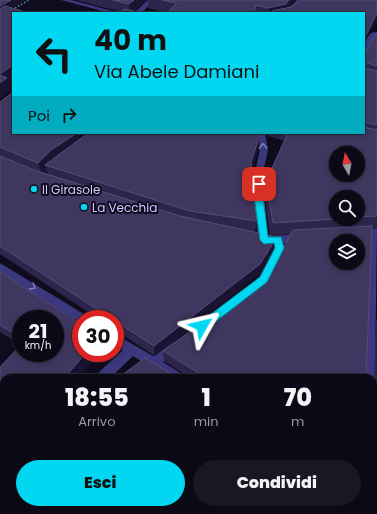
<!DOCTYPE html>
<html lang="it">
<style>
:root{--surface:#0c0916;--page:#1a1723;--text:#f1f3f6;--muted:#9a9aa1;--line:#2c2a35;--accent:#02d7f2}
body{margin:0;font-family:Poppins,sans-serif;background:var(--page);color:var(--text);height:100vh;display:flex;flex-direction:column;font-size:15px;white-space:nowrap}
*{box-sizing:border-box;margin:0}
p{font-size:13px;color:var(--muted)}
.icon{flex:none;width:22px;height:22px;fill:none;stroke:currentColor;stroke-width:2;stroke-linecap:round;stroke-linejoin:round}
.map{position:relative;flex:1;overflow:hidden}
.panel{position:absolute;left:0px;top:374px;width:377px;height:140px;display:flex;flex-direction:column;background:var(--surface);border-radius:12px 12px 0 0;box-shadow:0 2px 6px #0003,0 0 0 1px var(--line)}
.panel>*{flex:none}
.hud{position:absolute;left:12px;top:12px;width:353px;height:122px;border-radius:0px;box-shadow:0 2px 6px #0003,0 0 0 1px var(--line);background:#02d7f2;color:#111;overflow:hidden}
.needle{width:26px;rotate:350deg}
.buttons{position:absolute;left:329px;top:146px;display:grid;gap:8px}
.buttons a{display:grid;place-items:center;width:36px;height:36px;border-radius:50%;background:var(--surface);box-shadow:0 2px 6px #0003,0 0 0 1px var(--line);font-size:20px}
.speed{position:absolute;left:12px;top:310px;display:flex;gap:8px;font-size:20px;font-weight:700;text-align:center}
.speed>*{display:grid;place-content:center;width:52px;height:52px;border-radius:50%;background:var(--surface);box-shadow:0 2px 6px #0003,0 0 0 1px var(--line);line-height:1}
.speed small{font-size:10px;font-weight:400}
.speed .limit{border:6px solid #d22;background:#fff;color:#111}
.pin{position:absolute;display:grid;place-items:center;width:34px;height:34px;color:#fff;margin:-17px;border-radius:8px;box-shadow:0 2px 6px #0006}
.me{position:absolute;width:44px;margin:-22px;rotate:53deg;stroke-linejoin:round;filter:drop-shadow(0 0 3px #0008)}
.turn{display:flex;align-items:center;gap:14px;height:84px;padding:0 16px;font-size:18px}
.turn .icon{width:52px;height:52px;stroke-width:2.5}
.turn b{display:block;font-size:28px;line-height:34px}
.then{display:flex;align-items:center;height:38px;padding:0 16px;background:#0003;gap:8px;font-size:15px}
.eta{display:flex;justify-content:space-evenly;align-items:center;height:68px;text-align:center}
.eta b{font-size:24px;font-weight:800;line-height:28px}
.button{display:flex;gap:8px;margin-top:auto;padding:8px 16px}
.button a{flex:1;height:46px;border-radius:24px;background:var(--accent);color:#111;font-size:16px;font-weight:800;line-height:46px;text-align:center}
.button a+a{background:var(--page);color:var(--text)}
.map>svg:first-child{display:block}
</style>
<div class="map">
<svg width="377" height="514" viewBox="0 0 377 514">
<rect width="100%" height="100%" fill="#100c1e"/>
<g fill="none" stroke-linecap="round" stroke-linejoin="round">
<path stroke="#2eafa9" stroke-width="1.5" stroke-dasharray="1.5 2" stroke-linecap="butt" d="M 12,10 L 29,0"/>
<g fill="#3b387d" fill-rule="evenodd">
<path d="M 61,0 L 71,0 L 120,13 L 110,13 Z"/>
<path d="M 148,0 L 155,0 L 141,13 L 134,13 Z"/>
<path d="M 373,32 L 377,33 L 377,37 L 375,36 L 367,52 L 364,54 C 364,46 366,36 373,32 Z"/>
<path d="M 257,133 L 265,133 L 268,150 L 263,172 L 264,196 L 268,236 L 301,234 L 306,238 L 301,242 L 284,243 L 285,248 L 267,283 L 256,290 L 252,289 L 251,286 L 259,277 L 275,248 L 274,243 L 263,244 L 258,240 L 254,196 L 255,172 L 260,150 Z"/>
<path d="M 377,228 L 375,378 L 373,382 L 373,378 L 363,378 L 369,237 L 359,238 L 354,234 L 359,230 Z"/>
<path d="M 0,263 L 87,316 L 88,319 L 81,319 L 81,323 L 79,322 L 0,272 Z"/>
<path d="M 115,334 L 153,356 L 174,342 L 178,343 L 180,347 L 178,351 L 163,362 L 182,374 L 184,378 L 167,378 L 133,356 L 110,378 L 95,378 L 97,374 L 123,350 L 115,345 Z"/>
<path d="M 4,466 L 4,482 L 0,484 L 0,468 Z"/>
<path d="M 333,510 L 347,510 L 345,514 L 331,514 Z"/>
</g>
</g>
<g fill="#2d254c" fill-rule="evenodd">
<path d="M 76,0 L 147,0 L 134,11 L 121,12 Z"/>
<path d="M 148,0 L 295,0 L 290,8 L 364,13 L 168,13 L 148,8 Z"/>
<path d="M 377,32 L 377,227 L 372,228 L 366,378 L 191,378 L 164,361 L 163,351 L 271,272 L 292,234 L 270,235 L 264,193 L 266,181 L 285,141 L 268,136 L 268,133 L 364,133 L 364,56 ZM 336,197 L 358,197 L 358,219 L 336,219 Z"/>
<path d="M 0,102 L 13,133 L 78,133 L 79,140 L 259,148 L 252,168 L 257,221 L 255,233 L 277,237 L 274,249 L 258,275 L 155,356 L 115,330 L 115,319 L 99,319 L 0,254 ZM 47,171 L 48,174 L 44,173 Z"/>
<path d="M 0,272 L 99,353 L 77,378 L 4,378 L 4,461 L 0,466 L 0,367 L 55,353 L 21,319 L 21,345 L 0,332 Z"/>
<path d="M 377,319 L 377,492 L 373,490 L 373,419 L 376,321 Z"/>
<path d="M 349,510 L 373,510 L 377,514 L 347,514 Z"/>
</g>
<g fill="#1a1432">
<path d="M 11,0 L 25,0 L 0,15 L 0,6 Z"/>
<path d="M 134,0 L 147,0 L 131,13 L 130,13 L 129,4 Z"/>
<path d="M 289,0 L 295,0 L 286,13 L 268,13 L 268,8 Z"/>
<path d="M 377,13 L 377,18 L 364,44 L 364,39 Z"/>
<path d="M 13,65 L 13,80 L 9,83 L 11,90 L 0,99 L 0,74 Z"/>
<path d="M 77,133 L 78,133 L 80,145 L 45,165 L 47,171 L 42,175 L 38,163 L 51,150 Z"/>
<path d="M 260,135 L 259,148 L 250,175 L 251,162 Z"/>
<path d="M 277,237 L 274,249 L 258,275 L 155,356 L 154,346 Z"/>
<path d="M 86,353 L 99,353 L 77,378 L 64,378 Z"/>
<path d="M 4,445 L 4,461 L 0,466 L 0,450 Z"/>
</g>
<g fill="#3f375f" stroke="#564e78" fill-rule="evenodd">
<path d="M 0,0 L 11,0 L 0,6 Z"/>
<path d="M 113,0 L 134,0 L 129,4 Z"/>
<path d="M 162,0 L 289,0 L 286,4 L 268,8 L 256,5 L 254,13 L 171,13 L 168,12 L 177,3 Z"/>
<path d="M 298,0 L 377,0 L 377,13 L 364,39 L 364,13 L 270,13 L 272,11 L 291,7 Z"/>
<path d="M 5,6 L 29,13 L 13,13 L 13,65 L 0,74 L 0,9 Z"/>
<path d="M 125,9 L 142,13 L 119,13 Z"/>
<path d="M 377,32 L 377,66 L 364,62 L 364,56 Z"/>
<path d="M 364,68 L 377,71 L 377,125 L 364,122 Z"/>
<path d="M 0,75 L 7,78 L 0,83 Z"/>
<path d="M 13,92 L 13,133 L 77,133 L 51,150 L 38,163 L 0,147 L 0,102 Z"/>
<path d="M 364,127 L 377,130 L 377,216 L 358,217 L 358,197 L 336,197 L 336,219 L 273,223 L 266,181 L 288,133 L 364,133 ZM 336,153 L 358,153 L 358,175 L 336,175 Z"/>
<path d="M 88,133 L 260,133 L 260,135 L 251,162 L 257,221 L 190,211 L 45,165 Z"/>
<path d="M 0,156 L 34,170 L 180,216 L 277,237 L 260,264 L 154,346 L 115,321 L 115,319 L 112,319 L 0,246 Z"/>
<path d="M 372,226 L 366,378 L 207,378 L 163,351 L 271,272 L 293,230 ZM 336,241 L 358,241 L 358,263 L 336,263 Z"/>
<path d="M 0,272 L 81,324 L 81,353 L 86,353 L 64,378 L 4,378 L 4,445 L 0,450 L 0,367 L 21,345 L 21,353 L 55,353 L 55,319 L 21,319 L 21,338 L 0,325 Z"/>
<path d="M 145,358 L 178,378 L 118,378 Z"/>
<path d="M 377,432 L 377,481 L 373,479 L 373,444 Z"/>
<path d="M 4,473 L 4,510 L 335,510 L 333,514 L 0,514 L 0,478 Z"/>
<path d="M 373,490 L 377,492 L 377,514 L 352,514 L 354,510 L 373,510 Z"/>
</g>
<defs><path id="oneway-chevron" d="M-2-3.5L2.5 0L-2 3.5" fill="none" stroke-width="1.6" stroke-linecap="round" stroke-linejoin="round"/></defs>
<g stroke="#7e7ab7">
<use href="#oneway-chevron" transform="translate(263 146) rotate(-94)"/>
<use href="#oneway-chevron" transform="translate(33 287) rotate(32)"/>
</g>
<path fill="#02d7f2" stroke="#018c9d" d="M 259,181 L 263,184 L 263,196 L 268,237 L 281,237 L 284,248 L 267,282 L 206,329 L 199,329 L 197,326 L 199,323 L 260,277 L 275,248 L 274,243 L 264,244 L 260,240 L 254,196 L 255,184 Z"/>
<g fill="#02d7f2" stroke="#100c1e" stroke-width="1.5">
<circle cx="34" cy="189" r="4"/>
<circle cx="84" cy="207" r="4"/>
</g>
<g text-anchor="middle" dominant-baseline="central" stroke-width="4" stroke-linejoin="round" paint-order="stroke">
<g font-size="12" fill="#d1cafe" stroke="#100c1e" text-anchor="start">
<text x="42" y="189">Il Girasole</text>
<text x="92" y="207">La Vecchia</text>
</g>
</g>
</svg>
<div class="buttons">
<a><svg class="needle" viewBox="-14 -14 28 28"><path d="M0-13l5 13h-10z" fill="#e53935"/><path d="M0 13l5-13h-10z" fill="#9a9aa1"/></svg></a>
<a><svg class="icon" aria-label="search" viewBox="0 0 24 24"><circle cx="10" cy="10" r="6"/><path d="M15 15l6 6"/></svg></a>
<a><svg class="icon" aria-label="layers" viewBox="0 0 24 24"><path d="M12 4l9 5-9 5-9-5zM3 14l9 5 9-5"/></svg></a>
</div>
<div class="speed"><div>21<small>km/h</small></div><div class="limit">30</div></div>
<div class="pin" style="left:259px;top:184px;background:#d93025"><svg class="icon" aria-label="arrive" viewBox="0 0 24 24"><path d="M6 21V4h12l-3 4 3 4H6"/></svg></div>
<svg class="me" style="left:202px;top:326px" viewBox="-20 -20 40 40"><path d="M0-17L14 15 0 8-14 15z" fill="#02d7f2" stroke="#fff" stroke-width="4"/></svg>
<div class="hud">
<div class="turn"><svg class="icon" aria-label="left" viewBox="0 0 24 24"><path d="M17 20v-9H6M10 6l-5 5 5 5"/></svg><div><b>40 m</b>Via Abele Damiani</div></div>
<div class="then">Poi<svg class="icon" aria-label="right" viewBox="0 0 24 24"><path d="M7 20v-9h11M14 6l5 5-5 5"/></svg></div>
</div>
<section class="panel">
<div class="eta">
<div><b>18:55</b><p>Arrivo</p></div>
<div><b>1</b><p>min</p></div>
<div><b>70</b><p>m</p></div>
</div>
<div class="button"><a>Esci</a><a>Condividi</a></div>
</section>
</div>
